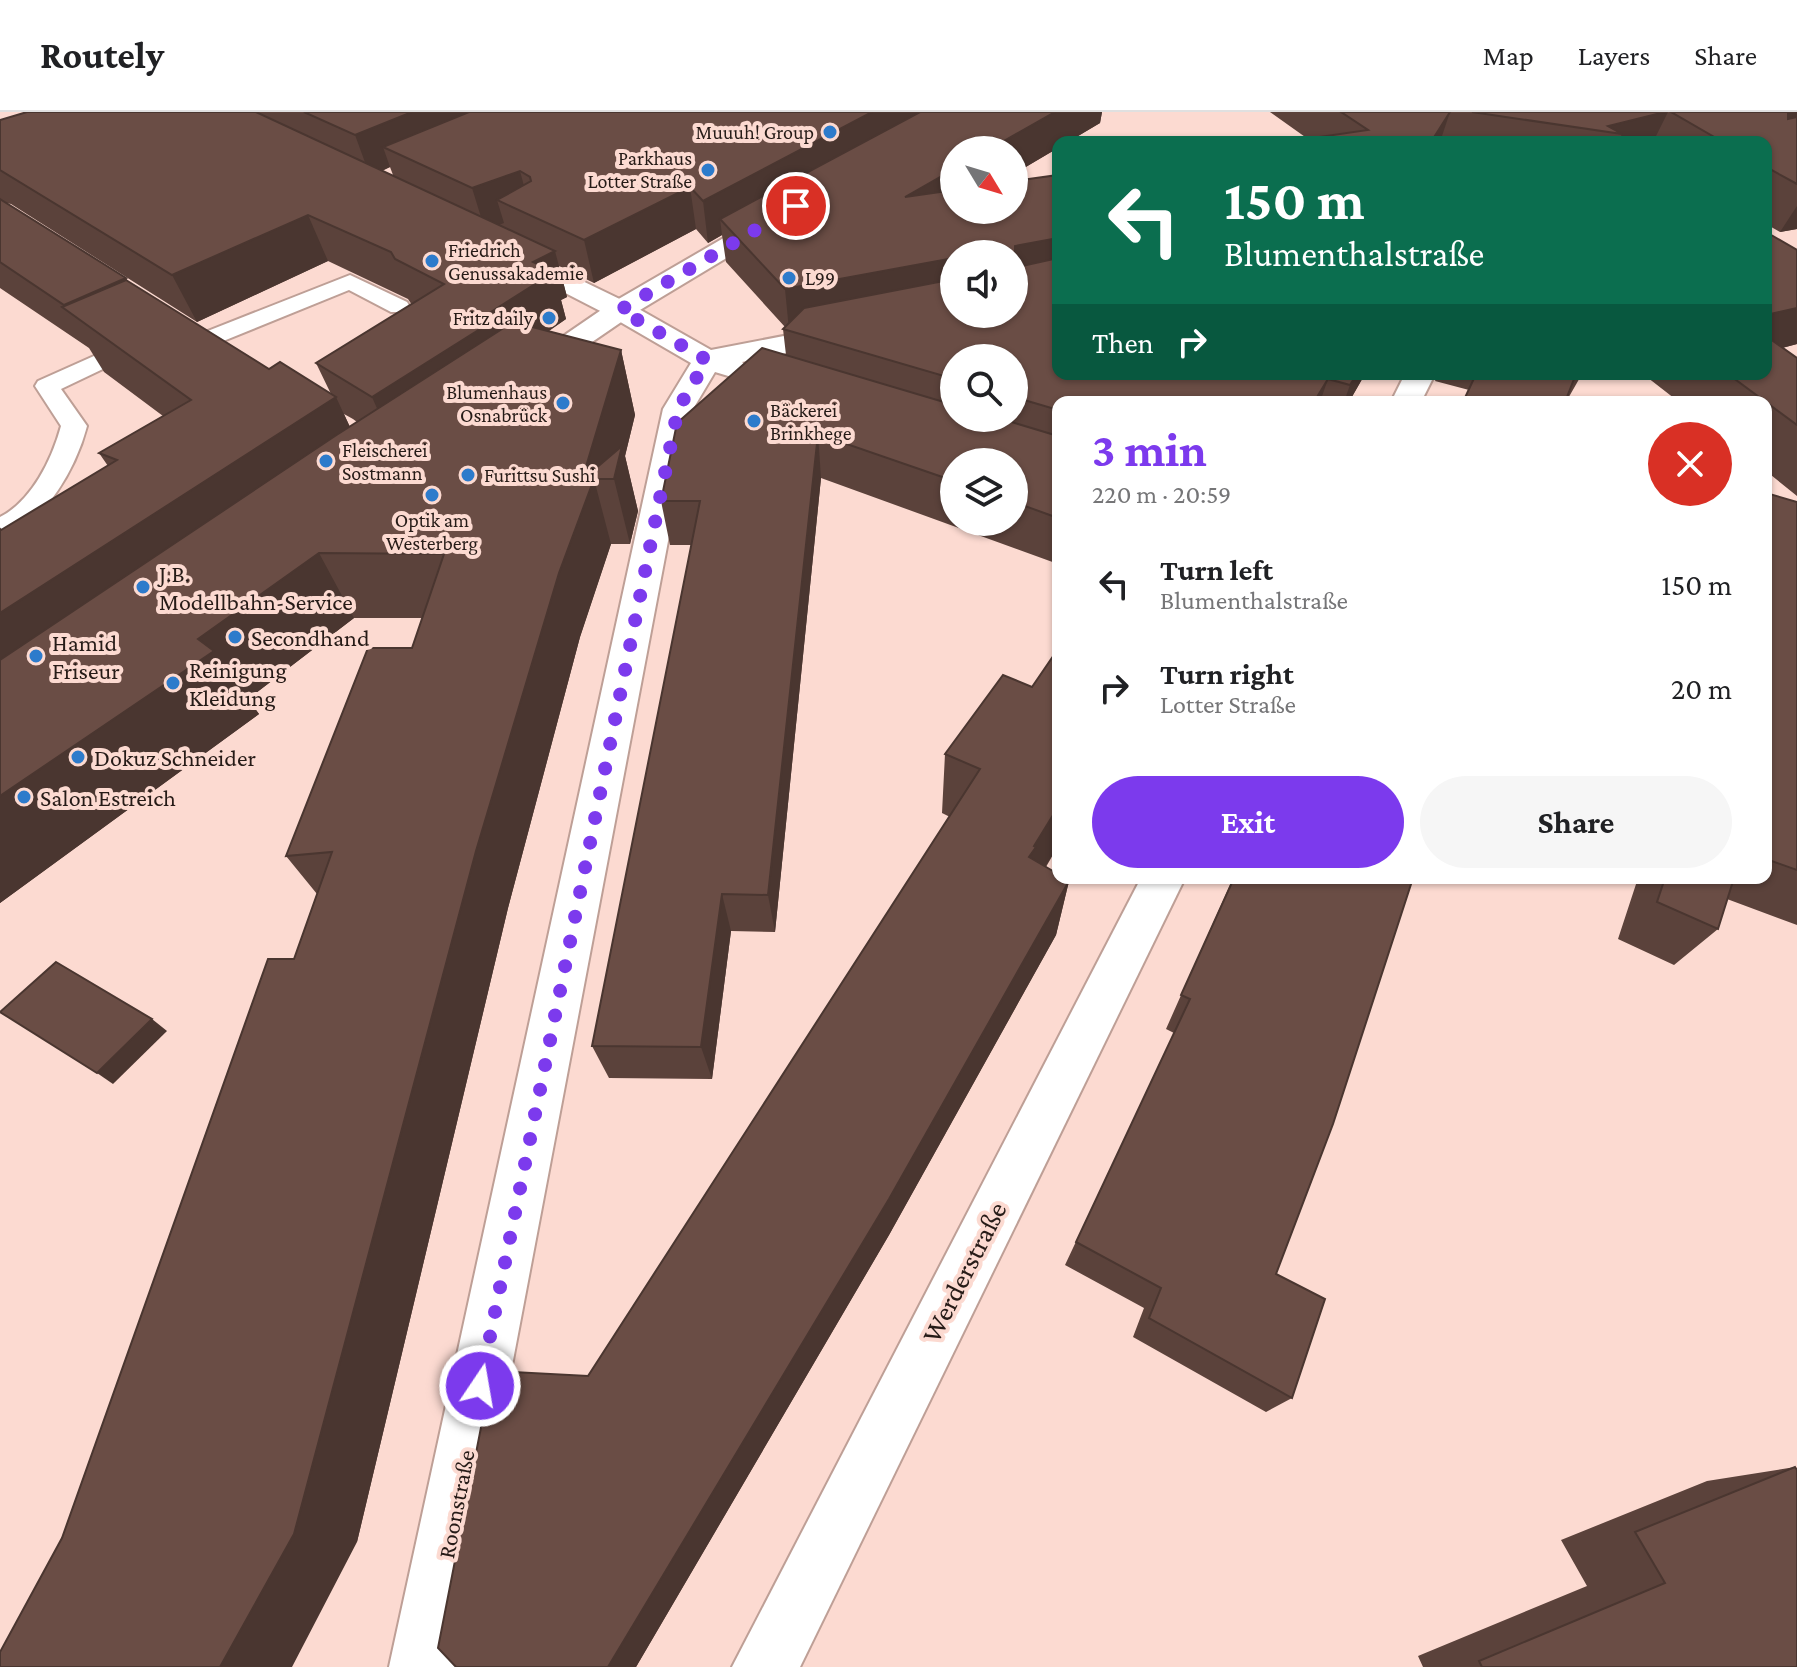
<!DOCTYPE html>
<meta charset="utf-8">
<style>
:root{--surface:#fff;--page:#f6f6f6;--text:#202124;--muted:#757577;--line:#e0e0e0;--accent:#7c3aed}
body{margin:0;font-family:"Crimson Pro",serif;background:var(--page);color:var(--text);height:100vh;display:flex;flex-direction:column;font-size:30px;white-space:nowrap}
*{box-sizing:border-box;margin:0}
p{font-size:26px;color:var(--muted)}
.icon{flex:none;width:44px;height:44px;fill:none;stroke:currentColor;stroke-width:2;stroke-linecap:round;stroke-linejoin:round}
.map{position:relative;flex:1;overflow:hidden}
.panel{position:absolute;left:1052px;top:284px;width:720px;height:488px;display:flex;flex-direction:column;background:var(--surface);border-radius:16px;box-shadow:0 2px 6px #0004}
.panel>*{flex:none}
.hud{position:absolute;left:1052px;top:24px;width:720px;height:244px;border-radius:16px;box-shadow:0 2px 6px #0004;background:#0b6e4f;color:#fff;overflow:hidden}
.needle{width:52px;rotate:128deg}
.buttons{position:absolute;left:940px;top:24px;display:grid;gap:16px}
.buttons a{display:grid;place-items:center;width:88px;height:88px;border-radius:50%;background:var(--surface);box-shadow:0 2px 6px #0004;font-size:40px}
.pin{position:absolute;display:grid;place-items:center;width:68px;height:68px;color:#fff;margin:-34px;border:4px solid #fff;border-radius:50%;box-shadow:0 2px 8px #0007}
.me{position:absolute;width:88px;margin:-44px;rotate:12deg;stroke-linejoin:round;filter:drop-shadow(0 0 6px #0008)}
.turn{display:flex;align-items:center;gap:28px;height:168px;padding:0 40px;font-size:36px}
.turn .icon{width:104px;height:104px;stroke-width:2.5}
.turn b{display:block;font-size:56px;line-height:68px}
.then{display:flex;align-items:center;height:76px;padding:0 40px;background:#0003;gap:16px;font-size:30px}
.round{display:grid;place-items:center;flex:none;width:84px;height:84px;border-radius:42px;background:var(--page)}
.summary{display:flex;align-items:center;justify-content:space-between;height:136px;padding:0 40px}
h1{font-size:48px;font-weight:700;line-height:60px;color:var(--accent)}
.cta{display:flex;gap:16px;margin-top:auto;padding:16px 40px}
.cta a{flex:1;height:92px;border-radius:48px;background:var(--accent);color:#fff;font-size:32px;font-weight:700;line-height:92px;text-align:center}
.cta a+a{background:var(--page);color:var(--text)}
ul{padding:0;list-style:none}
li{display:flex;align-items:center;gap:24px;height:104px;padding:0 40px}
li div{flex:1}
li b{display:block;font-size:30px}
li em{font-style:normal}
header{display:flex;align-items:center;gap:48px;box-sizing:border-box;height:112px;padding:0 40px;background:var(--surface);border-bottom:2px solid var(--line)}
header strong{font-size:38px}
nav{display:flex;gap:44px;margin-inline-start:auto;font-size:28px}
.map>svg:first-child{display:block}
</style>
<header>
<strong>Routely</strong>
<nav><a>Map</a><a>Layers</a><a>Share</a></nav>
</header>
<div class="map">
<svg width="1797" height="1555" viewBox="0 0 1797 1555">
<rect width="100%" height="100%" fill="#fcdad1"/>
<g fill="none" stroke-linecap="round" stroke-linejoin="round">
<g stroke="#be9f96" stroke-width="4">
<g id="service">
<path d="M 350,163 L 407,190 L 410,195 L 407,200 L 391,200 L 349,178 L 211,234 L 195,234 L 191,229 L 195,224 Z"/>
<path d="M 141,223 L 149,225 L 153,230 L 149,235 L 61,277 L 87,314 C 76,356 44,414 0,426 L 0,405 C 32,389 52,347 61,314 L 35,274 L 38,269 Z"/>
</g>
</g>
<g stroke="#be9f96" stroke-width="4">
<g id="minor">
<path d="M 508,133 L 630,192 L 711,238 L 954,191 L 954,202 L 966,202 L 954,207 L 742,250 L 750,257 L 745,263 L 735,266 L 715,260 L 693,297 L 455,1555 L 389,1555 L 663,297 L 691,251 L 610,204 L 499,147 L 495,141 L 499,135 Z"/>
<path d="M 1405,262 L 1435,262 L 1421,290 L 1391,290 Z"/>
<path d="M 1141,766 L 1185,766 L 800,1555 L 732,1555 Z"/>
</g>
</g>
<g stroke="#be9f96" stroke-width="4">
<path id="tertiary" d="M 774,99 L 783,102 L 787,107 L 783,112 L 630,204 L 541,265 L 531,268 L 521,265 L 516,259 L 521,253 L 610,192 L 765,102 Z"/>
</g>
<use href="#service" fill="#fff" fill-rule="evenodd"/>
<use href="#minor" fill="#fff" fill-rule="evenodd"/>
<use href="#tertiary" fill="#fff" fill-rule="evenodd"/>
</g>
<g fill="#5b423b" fill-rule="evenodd">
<path d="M 27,0 L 1102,0 L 1100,11 L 1014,62 L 1014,38 L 954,38 L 1058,262 L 1365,262 L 1349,290 L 1058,290 L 1058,452 L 821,366 L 775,820 L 731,819 L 712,967 L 609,966 L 592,934 L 692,433 L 670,433 L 661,389 L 786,243 L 783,217 L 785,215 L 726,150 L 722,123 L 708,131 L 696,117 L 594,171 L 559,154 L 567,185 L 561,188 L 566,207 L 549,219 L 621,238 L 635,303 L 625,344 L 638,399 L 630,432 L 611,432 L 580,525 L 508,796 L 357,1430 L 62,1426 L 294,847 L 317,782 L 286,744 L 412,536 L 422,506 L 354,506 L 248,587 L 259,602 L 0,791 L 0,417 L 1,418 L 108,354 L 99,341 L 163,304 L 104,260 L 89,236 L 0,176 L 0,8 ZM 390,55 L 393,63 L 382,59 ZM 6,91 L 11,92 L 197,210 L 328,149 L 408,187 L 412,193 L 316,251 L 331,282 L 269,257 L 127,169 ZM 954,142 L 1014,202 L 954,202 ZM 954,246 L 1014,246 L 1014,306 L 954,306 ZM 344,302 L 353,307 L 357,310 L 350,315 ZM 954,350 L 1014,350 L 1014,410 L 954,410 Z"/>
<path d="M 1270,0 L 1797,0 L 1797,117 L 1780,120 L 1766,112 L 1766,30 L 1285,30 L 1308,27 Z"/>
<path d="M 1797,138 L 1797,232 L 1782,236 L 1797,246 L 1797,384 L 1766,359 L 1766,290 L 1679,290 L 1643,262 L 1766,262 Z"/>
<path d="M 1438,262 L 1582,262 L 1566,290 L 1463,290 L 1469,278 L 1435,269 Z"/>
<path d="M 1766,381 L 1797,390 L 1797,813 L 1727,787 L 1718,817 L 1674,853 L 1618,827 L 1638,766 L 1766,766 Z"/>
<path d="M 1058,537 L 1058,734 L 1046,755 L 1069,769 L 1056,823 L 889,1123 L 636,1555 L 456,1555 L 588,1264 L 950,705 L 942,701 L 945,642 L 1032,575 Z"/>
<path d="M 1233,766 L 1276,1162 L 1292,1286 L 1266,1300 L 1133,1225 L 1144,1196 L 1065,1153 L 1174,921 L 1166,917 Z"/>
<path d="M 1795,1355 L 1797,1555 L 1423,1555 L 1418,1544 L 1587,1474 L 1561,1428 L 1707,1369 Z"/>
</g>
<g fill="#4a3630">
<path d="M 412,0 L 521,0 L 383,35 L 390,55 L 370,64 L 355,23 Z"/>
<path d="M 872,0 L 946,0 L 720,107 L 722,123 L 708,131 L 703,89 Z"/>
<path d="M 1055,0 L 1102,0 L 1100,11 L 1068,30 L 1058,30 L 1058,36 L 1014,62 L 1014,38 L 988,38 Z"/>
<path d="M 1450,0 L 1440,30 L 1431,30 Z"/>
<path d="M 1665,0 L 1668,0 L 1653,30 L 1618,30 L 1622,22 L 1608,14 Z"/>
<path d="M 1781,0 L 1797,0 L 1797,23 Z"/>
<path d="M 954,57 L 954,98 L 905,85 Z"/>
<path d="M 520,59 L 531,100 L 497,88 L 504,111 L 485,118 L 472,76 Z"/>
<path d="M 690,75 L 696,117 L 594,171 L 584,128 Z"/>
<path d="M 1797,94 L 1797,117 L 1780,120 Z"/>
<path d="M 308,103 L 328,149 L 197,210 L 172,163 Z"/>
<path d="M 1058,126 L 1058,164 L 1014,177 L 1015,134 Z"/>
<path d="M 555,139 L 567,185 L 561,188 L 566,207 L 493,257 L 393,333 L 372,285 L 469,214 L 533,150 Z"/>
<path d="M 954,146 L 954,189 L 789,218 L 785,177 Z"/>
<path d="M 126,166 L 153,213 L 68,199 L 64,193 Z"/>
<path d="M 1797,196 L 1797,232 L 1766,240 L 1766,203 Z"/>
<path d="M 621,238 L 635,303 L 625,344 L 638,399 L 630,432 L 614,367 L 594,367 L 611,432 L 580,525 L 508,796 L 357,1430 L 292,1555 L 220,1555 L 476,739 L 582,368 Z"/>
<path d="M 1357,262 L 1365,262 L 1349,290 L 1344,290 L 1350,273 Z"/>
<path d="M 1328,267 L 1320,290 L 1314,290 Z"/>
<path d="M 336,285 L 366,350 L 0,605 L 0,501 Z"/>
<path d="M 818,322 L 821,366 L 775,820 L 768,783 Z"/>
<path d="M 319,441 L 354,506 L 248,587 L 259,602 L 0,791 L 0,684 L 198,527 Z"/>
<path d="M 1058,695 L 1058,734 L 1027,784 L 1029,745 L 1034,734 Z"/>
<path d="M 1069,769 L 1056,823 L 889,1123 L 636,1555 L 608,1555 Z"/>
<path d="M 722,782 L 731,819 L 712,967 L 701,935 Z"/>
<path d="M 152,907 L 167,919 L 113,972 L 97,961 Z"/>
</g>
<g fill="#6a4d45" stroke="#4a3630" stroke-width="2">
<path d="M 27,0 L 256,0 L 555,139 L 533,150 L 554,160 L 469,214 L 480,217 L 372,285 L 316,251 L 444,172 L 395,147 L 391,140 L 308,103 L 172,163 L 0,58 L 0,8 Z"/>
<path d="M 304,0 L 412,0 L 355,23 Z"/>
<path d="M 469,0 L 872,0 L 703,89 L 690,75 L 584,128 L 497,88 L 531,69 L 530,65 L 520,59 L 472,76 L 383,35 Z"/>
<path d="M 920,0 L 1055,0 L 988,38 L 954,38 L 954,57 L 905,85 L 954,78 L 954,98 L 1014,98 L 1014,69 L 1058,63 L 1058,126 L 1015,134 L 1015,152 L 1018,155 L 1058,146 L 1058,262 L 1357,262 L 1350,273 L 1328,267 L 1314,290 L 1058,290 L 1058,298 L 1014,285 L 1014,246 L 954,246 L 954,267 L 783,217 L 804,196 L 954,167 L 954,202 L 1014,202 L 1014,142 L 954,142 L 954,146 L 785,177 L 720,107 Z"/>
<path d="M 1341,0 L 1450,0 L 1431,30 L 1285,30 L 1368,18 Z"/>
<path d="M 1472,0 L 1665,0 L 1608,14 L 1622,22 Z"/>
<path d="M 1671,0 L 1788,0 L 1788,7 L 1797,5 L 1797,72 L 1766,55 L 1766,30 L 1723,30 Z"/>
<path d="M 0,87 L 126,166 L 64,193 L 0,150 Z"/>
<path d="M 1766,120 L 1797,138 L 1797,196 L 1766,203 Z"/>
<path d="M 126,168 L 269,257 L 280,250 L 336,285 L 0,501 L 0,417 L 1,418 L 117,348 L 99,341 L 191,288 L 62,195 Z"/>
<path d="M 513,210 L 621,238 L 582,368 L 622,334 L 614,367 L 594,367 L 559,461 L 476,739 L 294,1422 L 220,1555 L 0,1555 L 0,1540 L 62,1426 L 268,847 L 294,847 L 332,740 L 286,744 L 368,536 L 412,536 L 444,442 L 319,441 L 198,527 L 214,539 L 0,684 L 0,548 L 335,324 Z"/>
<path d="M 1766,224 L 1797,246 L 1797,313 L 1728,262 L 1766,262 Z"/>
<path d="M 762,236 L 954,293 L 954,306 L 998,306 L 1058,324 L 1058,406 L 1014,390 L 1014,350 L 954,350 L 954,369 L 818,322 L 768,783 L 722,782 L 701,935 L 592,934 L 700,389 L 661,389 L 677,311 Z"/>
<path d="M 1476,262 L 1576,262 L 1565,290 L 1463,290 Z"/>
<path d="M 1766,381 L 1797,390 L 1797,758 L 1766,747 Z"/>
<path d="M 1058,537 L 1058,695 L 1034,734 L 1036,735 L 1029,745 L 1058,762 L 1058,766 L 1064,766 L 1069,769 L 889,1087 L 608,1555 L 456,1555 L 438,1536 L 492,1259 L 588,1264 L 980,657 L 945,642 L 1003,563 L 1032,575 Z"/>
<path d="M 1234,766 L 1413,766 L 1333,1012 L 1276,1162 L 1325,1187 L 1292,1286 L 1149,1206 L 1161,1176 L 1076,1130 L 1190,887 L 1181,883 Z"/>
<path d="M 1665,766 L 1734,766 L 1718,817 L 1657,790 Z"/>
<path d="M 56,850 L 152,907 L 97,961 L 0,900 Z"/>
<path d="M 1795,1355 L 1797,1358 L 1797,1555 L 1482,1555 L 1479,1549 L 1665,1471 L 1635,1420 Z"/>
</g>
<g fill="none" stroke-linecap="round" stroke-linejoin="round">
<path stroke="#7c3aed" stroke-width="14" stroke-dasharray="0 25.2" d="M 480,1274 L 678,297 L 707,248 L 620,198 L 796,94"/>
</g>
<g fill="#2d7bcb" stroke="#fcdad1" stroke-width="3">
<circle cx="830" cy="20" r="8"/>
<circle cx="708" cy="58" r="8"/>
<circle cx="432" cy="149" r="8"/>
<circle cx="789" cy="166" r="8"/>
<circle cx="549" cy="206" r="8"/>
<circle cx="563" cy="291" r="8"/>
<circle cx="754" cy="309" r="8"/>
<circle cx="326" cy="349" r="8"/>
<circle cx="468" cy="363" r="8"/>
<circle cx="432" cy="383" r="8"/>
<circle cx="143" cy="475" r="8"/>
<circle cx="235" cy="525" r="8"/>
<circle cx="36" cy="544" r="8"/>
<circle cx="173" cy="571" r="8"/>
<circle cx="78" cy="645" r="8"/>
<circle cx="24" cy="685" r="8"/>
</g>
<g text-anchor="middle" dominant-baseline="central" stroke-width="8" stroke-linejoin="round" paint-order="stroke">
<g font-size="20" fill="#261b17" stroke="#fcdad1" text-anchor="start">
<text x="814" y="20" text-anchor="end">Muuuh! Group</text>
<text x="692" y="46" text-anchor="end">Parkhaus<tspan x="692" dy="23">Lotter Straße</tspan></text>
<text x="448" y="138">Friedrich<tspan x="448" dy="23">Genussakademie</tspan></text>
<text x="805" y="166">L99</text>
<text x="533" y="206" text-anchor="end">Fritz daily</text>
<text x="547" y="280" text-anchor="end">Blumenhaus<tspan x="547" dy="23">Osnabrück</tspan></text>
<text x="770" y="298">Bäckerei<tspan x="770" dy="23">Brinkhege</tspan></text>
<text x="342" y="338">Fleischerei<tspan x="342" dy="23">Sostmann</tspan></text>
<text x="484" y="363">Furittsu Sushi</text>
<text x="432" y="408" text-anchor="middle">Optik am<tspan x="432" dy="23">Westerberg</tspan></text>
</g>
<g font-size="24" fill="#261b17" stroke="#fcdad1" text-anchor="start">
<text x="159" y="461">J.B.<tspan x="159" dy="28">Modellbahn-Service</tspan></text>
<text x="251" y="525">Secondhand</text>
<text x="52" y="530">Hamid<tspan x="52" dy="28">Friseur</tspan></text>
<text x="189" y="557">Reinigung<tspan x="189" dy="28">Kleidung</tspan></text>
<text x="94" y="645">Dokuz Schneider</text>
<text x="40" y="685">Salon Estreich</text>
</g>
<g font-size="24" fill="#261b17" stroke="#fcdad1">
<text transform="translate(456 1392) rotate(-79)">Roonstraße</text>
</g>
<g font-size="28" fill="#261b17" stroke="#fcdad1">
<text transform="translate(964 1160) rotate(-63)">Werderstraße</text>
</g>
</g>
</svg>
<div class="buttons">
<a><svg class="needle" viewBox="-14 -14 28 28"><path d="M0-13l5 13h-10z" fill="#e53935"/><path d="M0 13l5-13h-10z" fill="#757577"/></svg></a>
<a><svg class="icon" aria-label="sound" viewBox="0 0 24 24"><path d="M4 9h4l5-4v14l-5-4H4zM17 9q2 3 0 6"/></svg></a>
<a><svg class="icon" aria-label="search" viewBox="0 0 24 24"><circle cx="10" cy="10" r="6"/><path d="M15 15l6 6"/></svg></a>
<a><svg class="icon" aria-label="layers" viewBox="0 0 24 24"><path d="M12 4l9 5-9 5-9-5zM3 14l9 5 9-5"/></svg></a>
</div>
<div class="pin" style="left:796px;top:94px;background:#d93025"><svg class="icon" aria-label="arrive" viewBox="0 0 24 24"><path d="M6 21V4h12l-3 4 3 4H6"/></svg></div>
<svg class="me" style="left:480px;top:1274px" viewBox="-20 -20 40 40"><circle r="17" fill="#7c3aed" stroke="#fff" stroke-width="3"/><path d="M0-11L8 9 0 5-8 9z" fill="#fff"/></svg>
<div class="hud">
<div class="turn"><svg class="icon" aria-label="left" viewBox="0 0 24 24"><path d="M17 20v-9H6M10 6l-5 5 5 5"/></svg><div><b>150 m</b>Blumenthalstraße</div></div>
<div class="then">Then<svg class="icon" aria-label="right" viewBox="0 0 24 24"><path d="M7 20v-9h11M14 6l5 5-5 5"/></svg></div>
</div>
<section class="panel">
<div class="summary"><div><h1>3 min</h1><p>220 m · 20:59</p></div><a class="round" style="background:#d93025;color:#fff"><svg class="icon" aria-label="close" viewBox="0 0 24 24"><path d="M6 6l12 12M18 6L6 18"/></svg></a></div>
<ul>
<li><svg class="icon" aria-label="left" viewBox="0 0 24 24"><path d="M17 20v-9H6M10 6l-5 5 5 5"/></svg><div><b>Turn left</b><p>Blumenthalstraße</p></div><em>150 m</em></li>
<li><svg class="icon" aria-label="right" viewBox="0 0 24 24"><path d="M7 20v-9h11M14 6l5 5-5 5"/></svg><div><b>Turn right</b><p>Lotter Straße</p></div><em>20 m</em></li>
</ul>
<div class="cta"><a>Exit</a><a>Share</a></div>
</section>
</div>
